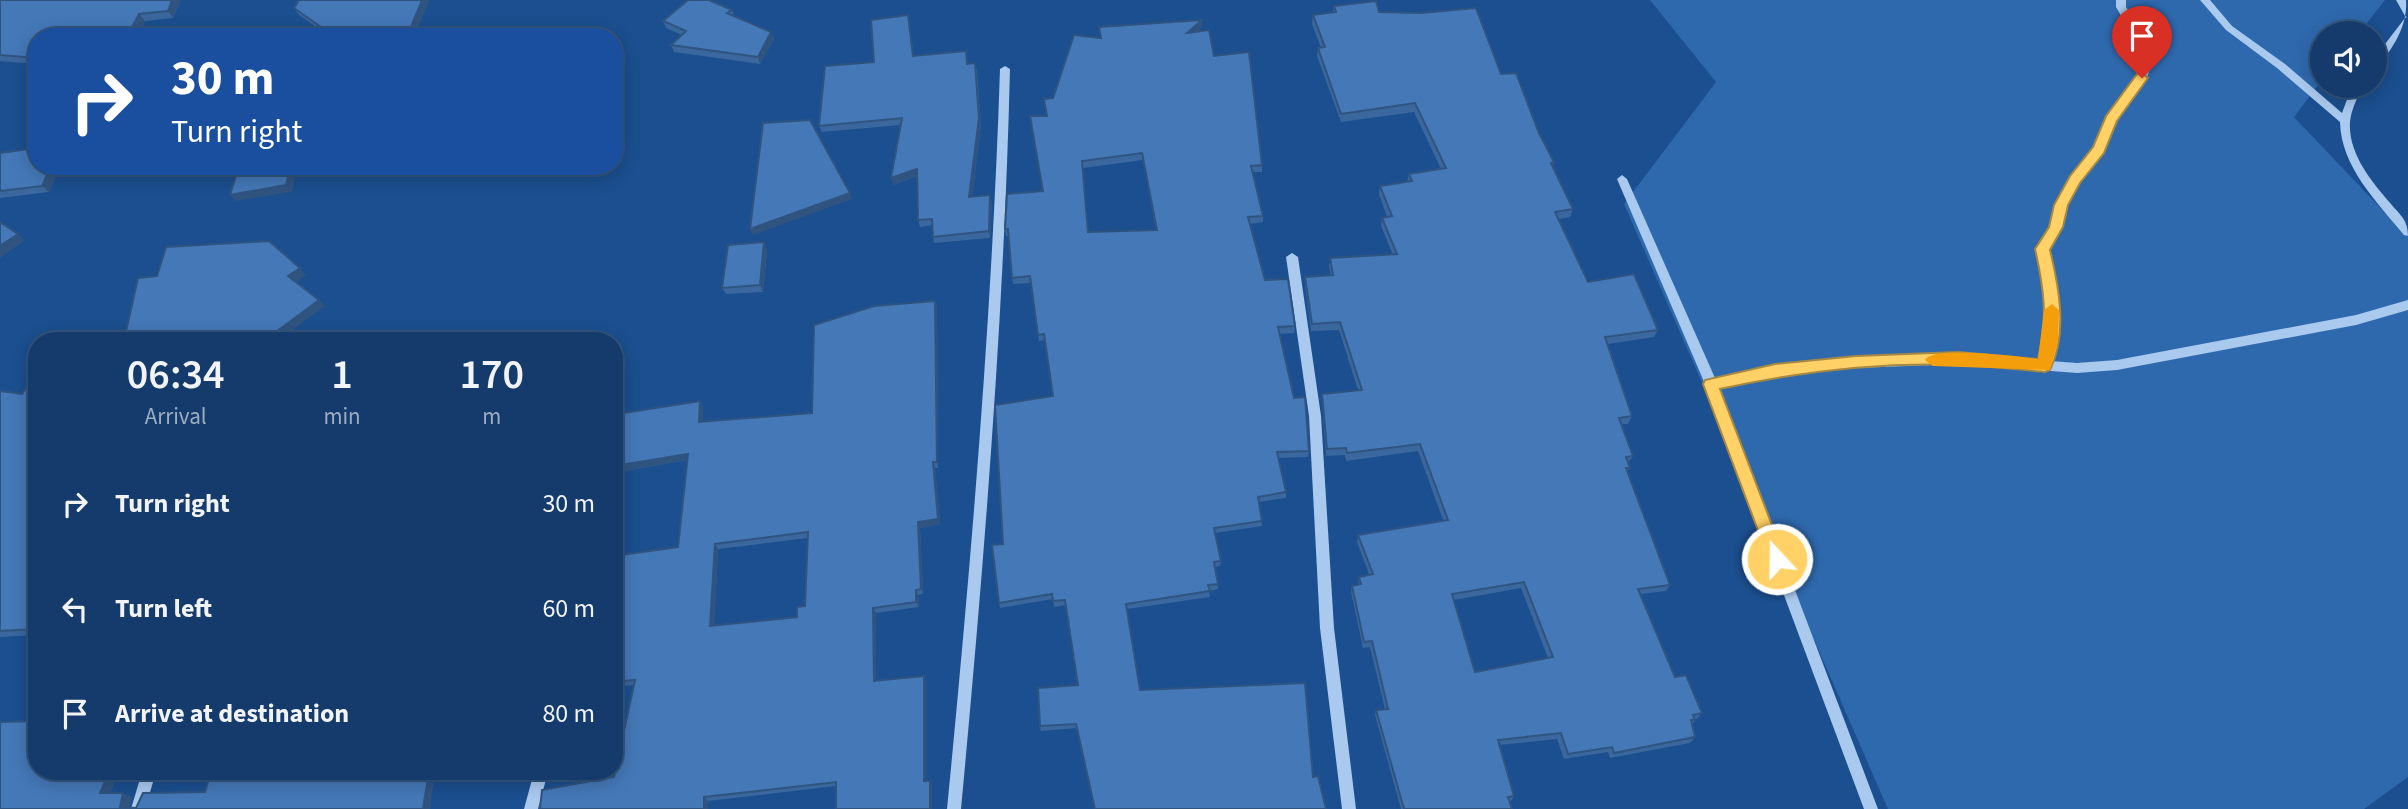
<!DOCTYPE html>
<style>
:root{--surface:#143b6b;--page:#1d4271;--text:#f1f3f6;--muted:#9dadc1;--line:#33557e}
body{margin:0;font-family:"Source Sans 3",sans-serif;background:var(--page);color:var(--text);height:100vh;display:flex;flex-direction:column;font-size:26px;white-space:nowrap}
*{box-sizing:border-box;margin:0}
p{font-size:23px;color:var(--muted)}
.icon{flex:none;width:38px;height:38px;fill:none;stroke:currentColor;stroke-width:2;stroke-linecap:round;stroke-linejoin:round}
.map{position:relative;flex:1;overflow:hidden}
.drawer{position:absolute;left:28px;top:332px;width:595px;height:448px;display:flex;flex-direction:column;background:var(--surface);border-radius:28px;box-shadow:0 4px 18px #0003,0 0 0 2px var(--line)}
.drawer>*{flex:none}
.hud{position:absolute;left:28px;top:28px;width:595px;height:147px;border-radius:28px;box-shadow:0 4px 18px #0003,0 0 0 2px var(--line);background:#1a4fa0;color:#fff;overflow:hidden}
.buttons{position:absolute;left:2310px;top:21px;display:grid;gap:14px}
.buttons a{display:grid;place-items:center;width:77px;height:77px;border-radius:50%;background:var(--surface);box-shadow:0 4px 18px #0003,0 0 0 2px var(--line);font-size:35px}
.pin{position:absolute;display:grid;place-items:center;width:60px;height:60px;color:#fff;margin:-72px -30px;border-radius:50% 50% 50% 0;rotate:-45deg;box-shadow:0 0 7px #0007}
.pin .icon{rotate:45deg}
.me{position:absolute;width:77px;margin:-38px;rotate:339deg;stroke-linejoin:round;filter:drop-shadow(0 0 5px #0008)}
.turn{display:flex;align-items:center;gap:24px;height:147px;padding:0 28px;font-size:32px}
.turn .icon{width:91px;height:91px;stroke-width:2.5}
.turn b{display:block;font-size:49px;line-height:60px}
.eta{display:flex;justify-content:space-evenly;align-items:center;height:119px;text-align:center}
.eta b{font-size:42px;font-weight:600;line-height:49px}
ul{padding:0;list-style:none}
li{display:flex;align-items:center;gap:21px;height:105px;padding:0 28px}
li div{flex:1}
li b{display:block;font-size:26px}
li em{font-style:normal}
.map>svg:first-child{display:block}
</style>
<div class="map">
<svg width="2408" height="809" viewBox="0 0 2408 809">
<rect width="100%" height="100%" fill="#1b4f8f"/>
<path fill="#2e69ad" d="M 1650,0 L 2385,0 L 2359,33 L 2322,33 L 2322,80 L 2294,117 L 2408,237 L 2408,777 L 2364,809 L 1888,809 L 1624,204 L 1716,82 Z"/>
<g fill="none" stroke-linecap="round" stroke-linejoin="round">
<g fill="#a9c9ee" fill-rule="evenodd">
<path d="M 2116,0 L 2126,0 L 2126,7 L 2148,45 L 2151,65 L 2147,78 L 2115,121 L 2103,152 L 2079,181 L 2066,205 L 2062,227 L 2049,249 L 2059,293 L 2056,342 L 2051,361 L 2077,363 L 2117,360 L 2356,315 L 2408,300 L 2408,310 L 2356,325 L 2117,370 L 2077,373 L 1958,364 L 1856,368 L 1775,376 L 1718,387 L 1878,809 L 1864,809 L 1705,384 L 1617,179 L 1622,175 L 1627,179 L 1715,378 L 1775,366 L 1856,358 L 1958,354 L 2039,360 L 2044,342 L 2047,293 L 2037,249 L 2051,227 L 2056,205 L 2071,176 L 2094,148 L 2106,117 L 2137,77 L 2141,65 L 2138,45 L 2116,7 Z"/>
<path d="M 2200,0 L 2210,0 L 2232,26 L 2285,64 L 2342,113 L 2352,86 L 2362,86 C 2358,97 2351,110 2350,122 C 2348,154 2372,182 2391,204 C 2401,216 2408,220 2408,236 L 2404,235 C 2377,202 2341,167 2340,122 L 2277,68 L 2226,30 Z"/>
<path d="M 2396,0 L 2406,0 C 2408,26 2393,47 2379,66 L 2375,67 L 2375,57 L 2405,18 L 2407,17 L 2405,16 Z"/>
<path d="M 1005,66 L 1010,69 C 1004,316 984,563 961,809 L 947,809 C 971,563 992,316 1000,69 Z"/>
<path d="M 1292,253 L 1298,257 L 1321,416 L 1334,628 L 1356,809 L 1342,809 L 1320,628 L 1309,416 L 1286,257 Z"/>
<path d="M 142,772 L 156,772 L 145,809 L 131,809 Z"/>
<path d="M 534,772 L 548,772 L 538,809 L 524,809 Z"/>
</g>
</g>
<g fill="#3a679d" fill-rule="evenodd">
<path d="M 0,0 L 181,0 L 173,18 L 145,21 L 137,37 L 37,37 L 37,64 L 0,61 Z"/>
<path d="M 299,0 L 429,0 L 414,37 L 325,33 L 299,15 L 294,8 Z"/>
<path d="M 1334,6 L 1379,12 L 1501,74 L 1539,133 L 1554,162 L 1553,166 L 1573,209 L 1570,217 L 1559,219 L 1588,282 L 1658,330 L 1654,337 L 1608,344 L 1632,416 L 1628,424 L 1622,424 L 1633,456 L 1628,463 L 1630,468 L 1627,472 L 1670,585 L 1666,591 L 1641,594 L 1675,677 L 1702,713 L 1692,724 L 1695,737 L 1690,743 L 1610,758 L 1608,752 L 1564,759 L 1557,739 L 1499,745 L 1514,796 L 1511,801 L 1509,801 L 1512,809 L 1401,809 L 1375,715 L 1376,710 L 1385,709 L 1370,647 L 1363,648 L 1351,592 L 1352,586 L 1358,585 L 1359,577 L 1369,574 L 1357,542 L 1358,535 L 1443,520 L 1418,451 L 1346,461 L 1345,455 L 1326,456 L 1322,401 L 1322,394 L 1358,390 L 1339,330 L 1311,331 L 1305,285 L 1305,277 L 1331,276 L 1329,266 L 1330,258 L 1393,255 L 1381,226 L 1382,218 L 1387,217 L 1379,194 L 1380,186 L 1407,182 L 1409,174 L 1441,169 L 1414,112 L 1341,122 L 1317,56 L 1318,48 L 1321,48 L 1312,24 L 1313,15 L 1333,13 ZM 1521,588 L 1548,658 L 1475,672 L 1454,600 Z"/>
<path d="M 732,10 L 734,16 L 771,32 L 774,39 L 760,64 L 674,52 L 671,45 L 682,35 L 666,28 L 663,21 Z"/>
<path d="M 908,15 L 914,56 L 967,58 L 968,64 L 977,70 L 981,125 L 972,197 L 990,195 L 992,202 L 990,238 L 934,243 L 933,237 L 932,225 L 920,227 L 918,220 L 917,176 L 893,185 L 901,125 L 822,132 L 819,126 L 874,62 Z"/>
<path d="M 1202,27 L 1197,32 L 1214,56 L 1262,165 L 1262,172 L 1253,172 L 1263,216 L 1263,222 L 1250,224 L 1265,280 L 1295,326 L 1294,333 L 1279,334 L 1294,398 L 1309,451 L 1308,457 L 1279,458 L 1286,492 L 1286,498 L 1259,502 L 1262,521 L 1262,526 L 1215,533 L 1221,561 L 1220,566 L 1215,567 L 1218,589 L 1209,591 L 1210,597 L 1127,609 L 1140,690 L 1313,777 L 1326,809 L 1077,728 L 1041,731 L 1040,726 L 1078,685 L 1066,605 L 1054,607 L 1053,599 L 1000,608 L 999,603 L 1003,544 L 1053,396 L 1045,340 L 1039,341 L 1031,283 L 1013,284 L 1008,236 L 1006,236 L 1005,229 L 1043,191 L 1046,116 L 1053,98 L 1101,38 ZM 1143,160 L 1156,230 L 1088,232 L 1083,168 Z"/>
<path d="M 0,153 L 37,166 L 61,166 L 49,192 L 0,198 Z"/>
<path d="M 764,242 L 767,249 L 763,292 L 726,294 L 722,288 Z"/>
<path d="M 935,301 L 937,307 L 938,468 L 935,468 L 940,524 L 920,528 L 923,594 L 918,595 L 919,607 L 876,613 L 876,681 L 926,681 L 926,781 L 930,781 L 932,785 L 932,809 L 836,809 L 836,786 L 708,801 L 708,809 L 540,809 L 614,777 L 634,685 L 614,687 L 614,638 L 617,621 L 614,621 L 614,556 L 678,547 L 687,460 L 625,471 L 703,407 L 703,421 L 812,413 ZM 808,538 L 805,606 L 797,617 L 714,625 L 718,549 Z"/>
<path d="M 37,374 L 37,635 L 0,637 L 0,391 L 22,394 Z"/>
</g>
<g fill="#305480">
<path d="M 172,0 L 181,0 L 173,18 L 168,11 Z"/>
<path d="M 422,0 L 429,0 L 414,37 L 407,37 Z"/>
<path d="M 139,14 L 145,21 L 137,37 L 127,37 Z"/>
<path d="M 1202,20 L 1202,27 L 1187,40 L 1187,33 Z"/>
<path d="M 771,32 L 774,39 L 760,64 L 758,57 Z"/>
<path d="M 975,63 L 981,125 L 971,204 L 969,197 Z"/>
<path d="M 51,166 L 61,166 L 49,192 L 42,186 Z"/>
<path d="M 291,166 L 298,166 L 292,192 L 236,201 L 230,195 Z"/>
<path d="M 917,169 L 919,175 L 893,185 L 891,178 Z"/>
<path d="M 850,193 L 852,199 L 753,235 L 750,229 Z"/>
<path d="M 990,195 L 992,202 L 990,238 L 989,231 Z"/>
<path d="M 18,234 L 25,240 L 0,258 L 0,246 Z"/>
<path d="M 764,242 L 767,249 L 763,292 L 760,285 Z"/>
<path d="M 300,268 L 306,275 L 294,283 L 288,276 Z"/>
<path d="M 319,300 L 325,306 L 277,341 L 269,337 Z"/>
<path d="M 935,301 L 937,307 L 938,468 L 937,462 Z"/>
<path d="M 700,401 L 703,407 L 703,428 L 699,422 Z"/>
<path d="M 688,454 L 691,459 L 625,471 L 621,465 Z"/>
<path d="M 933,462 L 935,468 L 940,524 L 920,528 L 923,594 L 921,589 L 918,522 Z"/>
<path d="M 715,544 L 718,549 L 714,631 L 710,626 Z"/>
<path d="M 916,590 L 918,595 L 919,607 L 916,602 Z"/>
<path d="M 873,608 L 876,613 L 876,686 L 874,681 Z"/>
<path d="M 924,676 L 926,681 L 926,785 L 924,781 Z"/>
<path d="M 109,772 L 119,772 L 109,797 L 100,793 Z"/>
<path d="M 429,772 L 435,772 L 430,809 L 423,809 Z"/>
<path d="M 930,781 L 932,785 L 932,809 L 930,809 Z"/>
<path d="M 123,793 L 132,797 L 129,809 L 120,807 Z"/>
<path d="M 704,797 L 708,801 L 708,809 L 704,809 Z"/>
</g>
<g fill="#4478b7" stroke="#305480" stroke-width="2" fill-rule="evenodd">
<path d="M 0,0 L 172,0 L 168,11 L 139,14 L 127,37 L 37,37 L 37,58 L 0,55 Z"/>
<path d="M 299,0 L 422,0 L 407,37 L 316,37 L 328,32 L 294,8 Z"/>
<path d="M 688,0 L 709,0 L 732,10 L 727,13 L 771,32 L 758,57 L 671,45 L 686,31 L 663,21 Z"/>
<path d="M 1376,1 L 1379,12 L 1421,13 L 1476,8 L 1501,74 L 1516,73 L 1539,133 L 1554,162 L 1551,163 L 1573,209 L 1555,212 L 1588,282 L 1634,274 L 1658,330 L 1605,337 L 1632,416 L 1619,418 L 1633,456 L 1626,457 L 1630,468 L 1626,468 L 1670,585 L 1638,589 L 1675,677 L 1686,675 L 1702,713 L 1693,715 L 1695,720 L 1691,720 L 1695,737 L 1614,753 L 1612,747 L 1568,754 L 1561,733 L 1498,740 L 1514,796 L 1508,797 L 1512,809 L 1404,809 L 1376,710 L 1388,709 L 1372,641 L 1364,642 L 1352,586 L 1361,584 L 1359,577 L 1373,574 L 1358,535 L 1448,520 L 1420,444 L 1347,453 L 1346,448 L 1327,449 L 1322,394 L 1362,390 L 1340,322 L 1312,324 L 1305,277 L 1333,275 L 1330,258 L 1397,254 L 1382,218 L 1392,216 L 1380,186 L 1412,181 L 1409,174 L 1446,168 L 1415,103 L 1341,114 L 1318,48 L 1325,47 L 1313,15 L 1336,12 L 1334,6 ZM 1524,582 L 1553,657 L 1475,672 L 1452,594 Z"/>
<path d="M 908,15 L 913,56 L 966,51 L 967,64 L 975,63 L 979,118 L 969,197 L 990,195 L 989,231 L 933,237 L 932,219 L 918,220 L 917,169 L 891,178 L 902,118 L 819,126 L 825,66 L 874,62 L 871,20 Z"/>
<path d="M 1202,20 L 1187,33 L 1209,30 L 1214,56 L 1249,52 L 1262,165 L 1251,166 L 1263,216 L 1248,217 L 1265,280 L 1288,279 L 1295,326 L 1278,327 L 1294,398 L 1305,397 L 1309,451 L 1277,452 L 1286,492 L 1258,497 L 1262,521 L 1214,528 L 1221,561 L 1214,562 L 1218,584 L 1208,585 L 1210,591 L 1126,604 L 1140,690 L 1305,683 L 1313,777 L 1318,776 L 1326,809 L 1095,809 L 1076,724 L 1040,726 L 1038,688 L 1078,685 L 1065,600 L 1053,601 L 1052,594 L 999,603 L 992,545 L 1003,544 L 995,405 L 1053,396 L 1044,334 L 1038,335 L 1030,276 L 1012,278 L 1008,229 L 1005,229 L 1007,194 L 1043,191 L 1030,116 L 1047,116 L 1044,99 L 1053,98 L 1074,35 L 1101,38 L 1099,27 ZM 1142,153 L 1157,230 L 1088,232 L 1082,161 Z"/>
<path d="M 810,120 L 850,193 L 750,229 L 763,123 Z"/>
<path d="M 37,148 L 37,166 L 51,166 L 42,186 L 0,191 L 0,153 Z"/>
<path d="M 239,166 L 291,166 L 286,185 L 230,195 Z"/>
<path d="M 0,222 L 18,234 L 0,246 Z"/>
<path d="M 269,241 L 300,268 L 288,276 L 319,300 L 269,337 L 283,341 L 124,341 L 138,278 L 157,276 L 166,247 Z"/>
<path d="M 764,242 L 760,285 L 722,288 L 728,245 Z"/>
<path d="M 935,301 L 937,462 L 933,462 L 938,519 L 918,522 L 921,589 L 916,590 L 916,602 L 873,608 L 874,681 L 924,676 L 924,781 L 930,781 L 930,809 L 836,809 L 836,782 L 704,797 L 704,809 L 540,809 L 542,790 L 614,777 L 635,680 L 614,682 L 614,638 L 617,615 L 614,615 L 614,556 L 678,547 L 688,454 L 621,465 L 624,413 L 700,401 L 699,422 L 812,413 L 814,325 L 874,306 ZM 808,532 L 805,606 L 797,607 L 797,617 L 710,626 L 715,544 Z"/>
<path d="M 37,374 L 37,629 L 0,631 L 0,391 L 22,394 Z"/>
<path d="M 37,721 L 37,772 L 109,772 L 100,793 L 123,793 L 120,807 L 136,808 L 143,793 L 205,792 L 211,772 L 429,772 L 423,809 L 0,809 L 0,722 Z"/>
</g>
<path fill="#ffd166" stroke="#a68842" stroke-width="2" d="M 2142,73 L 2148,78 L 2117,121 L 2104,153 L 2080,183 L 2068,205 L 2063,227 L 2050,250 C 2059,287 2068,333 2050,370 L 2045,372 C 2016,369 1988,366 1959,365 C 1880,362 1798,372 1720,389 L 1785,559 L 1783,565 L 1777,567 L 1771,565 L 1703,384 L 1705,380 L 1775,364 L 1856,356 L 1958,352 L 2038,359 C 2048,318 2044,289 2035,249 L 2049,227 L 2054,205 L 2070,176 L 2093,147 L 2106,116 L 2137,74 Z"/>
<path fill="#f59e0b" d="M 2052,304 L 2059,310 L 2058,342 L 2050,370 L 1933,366 L 1925,360 C 1934,345 2019,357 2038,359 L 2044,310 Z"/>
</svg>
<div class="buttons">
<a><svg class="icon" aria-label="sound" viewBox="0 0 24 24"><path d="M4 9h4l5-4v14l-5-4H4zM17 9q2 3 0 6"/></svg></a>
</div>
<div class="pin" style="left:2142px;top:78px;background:#d93025"><svg class="icon" aria-label="arrive" viewBox="0 0 24 24"><path d="M6 21V4h12l-3 4 3 4H6"/></svg></div>
<svg class="me" style="left:1777px;top:559px" viewBox="-20 -20 40 40"><circle r="17" fill="#ffd166" stroke="#fff" stroke-width="3"/><path d="M0-11L8 9 0 5-8 9z" fill="#fff"/></svg>
<div class="hud">
<div class="turn"><svg class="icon" aria-label="right" viewBox="0 0 24 24"><path d="M7 20v-9h11M14 6l5 5-5 5"/></svg><div><b>30 m</b>Turn right</div></div>
</div>
<section class="drawer">
<div class="eta">
<div><b>06:34</b><p>Arrival</p></div>
<div><b>1</b><p>min</p></div>
<div><b>170</b><p>m</p></div>
</div>
<ul>
<li><svg class="icon" aria-label="right" viewBox="0 0 24 24"><path d="M7 20v-9h11M14 6l5 5-5 5"/></svg><div><b>Turn right</b></div><em>30 m</em></li>
<li><svg class="icon" aria-label="left" viewBox="0 0 24 24"><path d="M17 20v-9H6M10 6l-5 5 5 5"/></svg><div><b>Turn left</b></div><em>60 m</em></li>
<li><svg class="icon" aria-label="arrive" viewBox="0 0 24 24"><path d="M6 21V4h12l-3 4 3 4H6"/></svg><div><b>Arrive at destination</b></div><em>80 m</em></li>
</ul>
</section>
</div>
